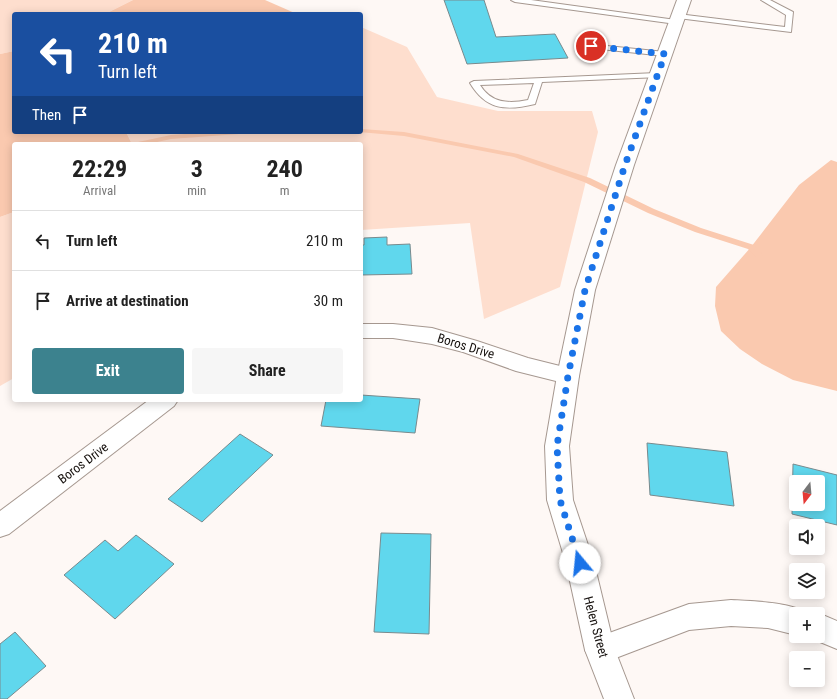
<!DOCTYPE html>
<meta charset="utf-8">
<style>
:root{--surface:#fff;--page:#f6f6f6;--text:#222;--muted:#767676;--line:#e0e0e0;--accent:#3c828e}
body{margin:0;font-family:"Roboto Condensed",sans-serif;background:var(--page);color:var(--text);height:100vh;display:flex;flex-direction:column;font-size:15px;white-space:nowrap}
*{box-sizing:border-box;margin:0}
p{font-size:13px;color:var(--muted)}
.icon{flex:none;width:22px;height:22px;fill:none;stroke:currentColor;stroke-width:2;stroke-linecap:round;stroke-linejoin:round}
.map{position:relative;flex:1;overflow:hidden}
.details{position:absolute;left:12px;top:142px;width:351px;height:260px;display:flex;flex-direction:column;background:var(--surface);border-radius:4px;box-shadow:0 2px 10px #0003}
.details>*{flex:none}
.guide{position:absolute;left:12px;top:12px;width:351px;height:122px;border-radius:4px;box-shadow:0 2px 10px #0003;background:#1a4fa0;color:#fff;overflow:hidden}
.needle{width:26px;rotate:196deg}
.fabs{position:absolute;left:789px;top:475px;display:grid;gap:8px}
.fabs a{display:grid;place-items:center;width:36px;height:36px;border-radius:4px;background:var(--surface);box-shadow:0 2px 10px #0003;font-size:20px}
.pin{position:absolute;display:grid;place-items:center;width:34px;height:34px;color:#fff;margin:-17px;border:2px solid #fff;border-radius:50%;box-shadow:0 1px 4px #0007}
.me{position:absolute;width:44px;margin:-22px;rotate:343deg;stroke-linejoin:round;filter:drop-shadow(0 0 3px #0008)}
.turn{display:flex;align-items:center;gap:14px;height:84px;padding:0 20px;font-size:18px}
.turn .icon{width:52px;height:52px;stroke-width:2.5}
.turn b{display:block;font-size:28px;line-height:34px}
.then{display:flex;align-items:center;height:38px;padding:0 20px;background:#0003;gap:8px;font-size:15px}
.eta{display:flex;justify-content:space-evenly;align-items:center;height:68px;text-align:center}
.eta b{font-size:24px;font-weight:700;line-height:28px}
.primary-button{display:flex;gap:8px;margin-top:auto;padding:8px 20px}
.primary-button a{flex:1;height:46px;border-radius:4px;background:var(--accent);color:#fff;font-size:16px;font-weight:700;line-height:46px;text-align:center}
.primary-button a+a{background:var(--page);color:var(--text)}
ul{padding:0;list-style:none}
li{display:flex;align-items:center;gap:12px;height:60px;padding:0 20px;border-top:1px solid var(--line)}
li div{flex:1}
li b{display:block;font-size:15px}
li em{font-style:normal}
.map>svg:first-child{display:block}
</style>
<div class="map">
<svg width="837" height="699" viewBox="0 0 837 699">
<rect width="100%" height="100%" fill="#fef8f5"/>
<g fill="#fedece">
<path d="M 0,0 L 133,0 L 105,14 L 14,14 L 14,51 L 0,54 Z"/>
<path d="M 361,27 L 407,47 L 437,97 L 498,111 L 592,111 L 598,132 L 560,287 L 484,319 L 470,223 L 361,230 L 361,144 L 132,144 L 126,132 L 361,132 Z"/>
<path d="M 14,212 L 14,378 L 0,386 L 0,217 Z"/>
</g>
<g fill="#fac9af">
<path d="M 133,0 L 265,0 L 297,14 L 105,14 Z"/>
<path d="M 14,51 L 14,132 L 126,132 L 132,144 L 14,144 L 14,212 L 0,217 L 0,54 Z"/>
<path d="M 831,160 L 837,162 L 837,391 L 793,380 L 762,364 L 740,349 L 721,331 L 715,306 L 716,287 L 751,247 L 799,185 Z"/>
</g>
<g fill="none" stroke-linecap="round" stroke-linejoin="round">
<g fill="#fac9af" fill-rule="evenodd">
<path d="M 361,129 L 404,132 L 518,154 L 590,178 L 654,209 L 701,228 L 754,245 L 763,255 L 762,257 L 756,257 L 748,249 L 695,232 L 648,213 L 584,182 L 514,157 L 404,136 L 359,132 L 361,132 Z"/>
<path d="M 211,132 L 242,132 L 239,134 L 171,139 L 148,144 L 135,144 L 138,142 L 171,135 Z"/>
</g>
</g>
<g fill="#60d7ed" stroke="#798a8d" fill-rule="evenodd">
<path d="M 444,0 L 484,0 L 496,37 L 555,34 L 568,58 L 467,64 Z"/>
<path d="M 387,237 L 387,245 L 410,244 L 412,274 L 361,275 L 361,245 L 364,245 L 364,238 Z"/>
<path d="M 361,395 L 420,399 L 415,433 L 321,426 L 326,400 L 361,400 Z"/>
<path d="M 240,434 L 273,455 L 202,522 L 168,499 Z"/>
<path d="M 647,443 L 727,452 L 734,506 L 650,495 Z"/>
<path d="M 793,464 L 837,475 L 837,525 L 792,514 ZM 796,482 L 818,482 L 818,504 L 796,504 Z"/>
<path d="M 381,533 L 431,534 L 429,634 L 374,632 Z"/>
<path d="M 136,535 L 174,564 L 115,619 L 64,575 L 105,540 L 118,551 Z"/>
<path d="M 15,632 L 46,666 L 7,699 L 0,699 L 0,644 Z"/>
</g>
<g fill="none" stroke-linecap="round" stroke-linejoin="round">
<g stroke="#a69890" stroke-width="2">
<g id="lane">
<path d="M 511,0 L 531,0 L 676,20 L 680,22 L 676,24 L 515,2 Z"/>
<path d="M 761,0 L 770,0 L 793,12 L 791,32 L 678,18 L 674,16 L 678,14 L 785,27 L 786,15 Z"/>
<path d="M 588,44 L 665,52 L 669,54 L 665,56 L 591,48 L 587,46 Z"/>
<path d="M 657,73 L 660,73 L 660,77 L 542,82 L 535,104 C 506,111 486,110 470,83 L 474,81 ZM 534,83 L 528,100 C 508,104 491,103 480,85 Z"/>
</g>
</g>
<g stroke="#a69890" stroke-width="2">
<g id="street">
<path d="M 361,324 L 393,324 L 432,328 L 477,341 L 528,358 L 576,370 L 579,376 L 576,382 L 568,384 L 516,371 L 463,352 L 432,344 L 393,338 L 361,338 Z"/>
<path d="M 149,400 L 178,400 L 174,406 L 9,534 L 0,537 L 0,511 Z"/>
<path d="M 731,600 C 749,601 795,602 807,614 L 796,614 L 796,635 L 768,628 L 731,626 L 689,630 L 600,664 L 590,660 L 585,650 L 590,640 L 689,604 Z"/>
<path d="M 818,613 L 837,621 L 837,649 L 808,637 L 818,636 L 818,614 L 817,614 Z"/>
</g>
</g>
<g stroke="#a69890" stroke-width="2">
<path id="secondary" d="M 677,0 L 691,0 L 634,165 L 595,290 L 579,376 L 569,446 L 573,500 L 594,563 L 615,650 L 634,699 L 604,699 L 585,650 L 566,563 L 547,500 L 545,446 L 557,376 L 575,290 L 616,165 Z"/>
</g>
<use href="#lane" fill="#fff" fill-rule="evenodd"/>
<use href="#street" fill="#fff" fill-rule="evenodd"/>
<use href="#secondary" fill="#fff" fill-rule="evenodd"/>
</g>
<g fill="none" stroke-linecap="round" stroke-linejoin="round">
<path stroke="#1a73e8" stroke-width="7" stroke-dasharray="0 12.6" d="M 580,563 L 560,500 L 557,446 L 568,376 L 585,290 L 625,165 L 665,54 L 591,46"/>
</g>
<g text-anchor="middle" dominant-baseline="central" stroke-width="4" stroke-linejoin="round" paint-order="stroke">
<g font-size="13" fill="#16110e" stroke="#fff">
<text transform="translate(466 346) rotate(17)">Boros Drive</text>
<text transform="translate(83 463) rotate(-37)">Boros Drive</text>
<text transform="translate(596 627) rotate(75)">Helen Street</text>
</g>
</g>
</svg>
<div class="fabs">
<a><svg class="needle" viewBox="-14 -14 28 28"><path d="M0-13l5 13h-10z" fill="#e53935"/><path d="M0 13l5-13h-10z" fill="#767676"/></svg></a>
<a><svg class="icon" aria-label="sound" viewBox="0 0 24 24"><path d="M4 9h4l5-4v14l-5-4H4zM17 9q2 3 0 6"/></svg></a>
<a><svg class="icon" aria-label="layers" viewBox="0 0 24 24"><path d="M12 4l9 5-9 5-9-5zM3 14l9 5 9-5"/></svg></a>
<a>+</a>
<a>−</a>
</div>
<div class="pin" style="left:591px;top:46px;background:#d93025"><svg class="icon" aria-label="arrive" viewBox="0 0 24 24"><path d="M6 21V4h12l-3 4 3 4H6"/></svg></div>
<svg class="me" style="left:580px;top:563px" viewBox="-20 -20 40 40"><circle r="19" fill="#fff"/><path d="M0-13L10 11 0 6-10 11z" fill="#1a73e8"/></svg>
<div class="guide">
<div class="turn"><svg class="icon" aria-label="left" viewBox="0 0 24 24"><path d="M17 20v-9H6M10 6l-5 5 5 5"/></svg><div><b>210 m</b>Turn left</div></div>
<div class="then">Then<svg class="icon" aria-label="arrive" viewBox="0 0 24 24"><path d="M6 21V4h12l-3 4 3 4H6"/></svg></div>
</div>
<section class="details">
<div class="eta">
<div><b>22:29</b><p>Arrival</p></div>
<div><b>3</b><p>min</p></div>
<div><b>240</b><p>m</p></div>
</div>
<ul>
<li><svg class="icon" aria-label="left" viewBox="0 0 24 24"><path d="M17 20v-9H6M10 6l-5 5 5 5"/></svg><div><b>Turn left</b></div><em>210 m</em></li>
<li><svg class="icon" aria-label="arrive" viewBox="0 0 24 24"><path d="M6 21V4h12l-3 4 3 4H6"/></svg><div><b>Arrive at destination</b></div><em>30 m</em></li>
</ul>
<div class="primary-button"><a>Exit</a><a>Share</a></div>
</section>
</div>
